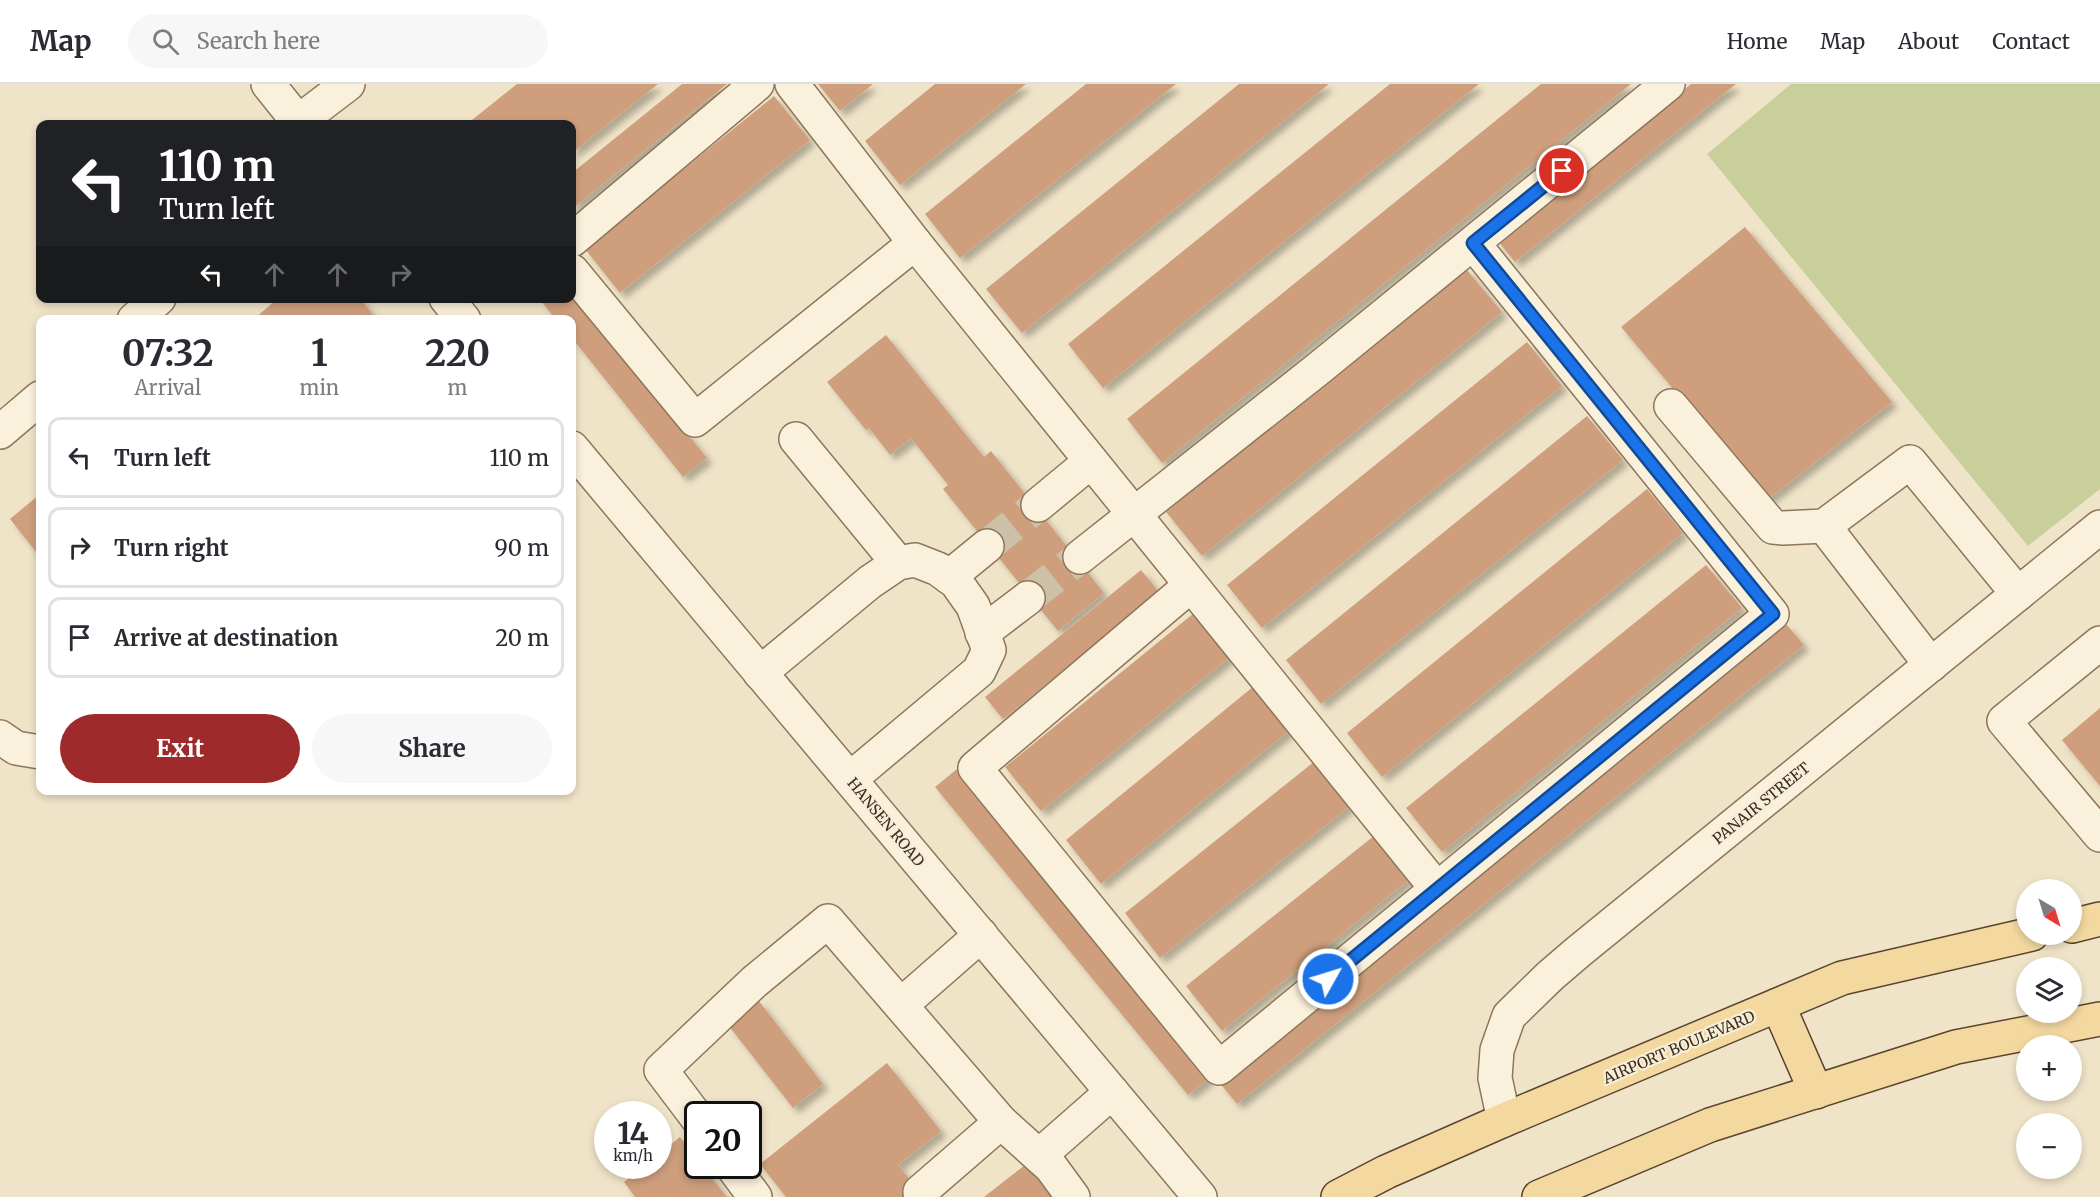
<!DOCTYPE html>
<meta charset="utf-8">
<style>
:root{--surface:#fff;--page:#f7f7f7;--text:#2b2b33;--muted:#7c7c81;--line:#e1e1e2;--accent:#9e2a2b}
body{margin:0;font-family:Merriweather,serif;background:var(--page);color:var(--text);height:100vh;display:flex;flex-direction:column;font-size:22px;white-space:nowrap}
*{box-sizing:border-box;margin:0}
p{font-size:20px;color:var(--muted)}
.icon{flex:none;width:33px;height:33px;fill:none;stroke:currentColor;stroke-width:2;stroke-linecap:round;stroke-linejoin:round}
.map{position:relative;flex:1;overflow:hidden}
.sheet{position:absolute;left:36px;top:231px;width:540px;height:480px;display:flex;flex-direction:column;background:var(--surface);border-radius:12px;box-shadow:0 3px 9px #0003}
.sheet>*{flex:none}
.banner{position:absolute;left:36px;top:36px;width:540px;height:183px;border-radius:12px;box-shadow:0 3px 9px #0003;background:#202124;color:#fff;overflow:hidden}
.needle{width:39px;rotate:142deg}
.controls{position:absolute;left:2016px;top:795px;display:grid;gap:12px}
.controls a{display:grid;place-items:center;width:66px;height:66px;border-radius:50%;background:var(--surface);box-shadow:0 3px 9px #0003;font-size:30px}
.speed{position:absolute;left:594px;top:1017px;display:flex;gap:12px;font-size:30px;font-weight:700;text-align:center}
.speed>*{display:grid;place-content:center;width:78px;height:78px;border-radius:50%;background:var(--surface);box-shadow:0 3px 9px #0003;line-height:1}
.speed small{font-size:15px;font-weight:400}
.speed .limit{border:3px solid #111;border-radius:9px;background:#fff;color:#111}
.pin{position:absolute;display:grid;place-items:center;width:51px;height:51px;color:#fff;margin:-26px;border:3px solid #fff;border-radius:50%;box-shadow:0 2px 6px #0007}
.me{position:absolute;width:66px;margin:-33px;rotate:51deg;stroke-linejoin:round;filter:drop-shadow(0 0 4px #0008)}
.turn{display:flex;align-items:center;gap:21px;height:126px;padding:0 24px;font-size:27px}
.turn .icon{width:78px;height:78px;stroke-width:2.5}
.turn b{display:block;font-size:42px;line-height:51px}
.lanes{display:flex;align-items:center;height:57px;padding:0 24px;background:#0003;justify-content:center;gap:30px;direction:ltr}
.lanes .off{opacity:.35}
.eta{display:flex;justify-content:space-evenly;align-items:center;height:102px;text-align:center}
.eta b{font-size:36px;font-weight:700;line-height:42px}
.cta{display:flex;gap:12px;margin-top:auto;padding:12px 24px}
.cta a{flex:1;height:69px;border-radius:36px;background:var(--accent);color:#fff;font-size:24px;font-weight:700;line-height:69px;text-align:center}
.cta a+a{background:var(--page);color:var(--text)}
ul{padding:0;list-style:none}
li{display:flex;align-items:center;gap:18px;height:81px;margin:0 12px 9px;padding:0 12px;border:3px solid var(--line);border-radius:12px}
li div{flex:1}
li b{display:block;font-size:22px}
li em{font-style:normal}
header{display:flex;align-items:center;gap:36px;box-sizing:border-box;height:84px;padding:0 30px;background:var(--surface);border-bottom:2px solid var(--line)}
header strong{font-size:28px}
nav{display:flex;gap:33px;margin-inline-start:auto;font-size:21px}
.search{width:420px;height:54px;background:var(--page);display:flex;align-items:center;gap:15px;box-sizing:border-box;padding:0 21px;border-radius:33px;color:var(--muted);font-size:22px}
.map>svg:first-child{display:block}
</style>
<header>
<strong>Map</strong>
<div class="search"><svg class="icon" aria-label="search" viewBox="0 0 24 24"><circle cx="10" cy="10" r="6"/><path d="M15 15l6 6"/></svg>Search here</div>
<nav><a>Home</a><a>Map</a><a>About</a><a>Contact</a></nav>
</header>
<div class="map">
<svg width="2100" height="1113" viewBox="0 0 2100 1113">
<defs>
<filter id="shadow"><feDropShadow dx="5.5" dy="5.5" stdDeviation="3" flood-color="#0004"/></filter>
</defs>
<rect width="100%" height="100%" fill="#f0e4c8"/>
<path fill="#c9cf9b" d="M 1791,0 L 2100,0 L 2100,405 L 2028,462 L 1707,70 Z"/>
<g fill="#cf9f7d" filter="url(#shadow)">
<path d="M 517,0 L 658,0 L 572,69 L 572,40 L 467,40 Z"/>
<path d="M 682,0 L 727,0 L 572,125 L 572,89 Z"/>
<path d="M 818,0 L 873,0 L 840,27 Z"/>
<path d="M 935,0 L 1026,0 L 900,101 L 865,57 Z"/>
<path d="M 1086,0 L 1176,0 L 960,174 L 925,130 Z"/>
<path d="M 1239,0 L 1329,0 L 1022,249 L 986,205 Z"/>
<path d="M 1390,0 L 1479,0 L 1103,304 L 1068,260 Z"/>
<path d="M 1541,0 L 1631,0 L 1162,379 L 1127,335 Z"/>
<path d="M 1691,0 L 1736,0 L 1515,178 L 1497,156 Z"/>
<path d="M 774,12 L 810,56 L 620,209 L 585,165 Z"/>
<path d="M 1745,143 L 1892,318 L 1767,416 L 1621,243 Z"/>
<path d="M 1466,185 L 1502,228 L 1202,472 L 1166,428 Z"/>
<path d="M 572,207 L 707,374 L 683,393 L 572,254 L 572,236 L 556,236 L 539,214 L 572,214 Z"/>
<path d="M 278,214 L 360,214 L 377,236 L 253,236 Z"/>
<path d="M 886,251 L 984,373 L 991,367 L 1104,509 L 1058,547 L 943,405 L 948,401 L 911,354 L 890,371 L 869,344 L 866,346 L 827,298 Z"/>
<path d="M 1527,258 L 1562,302 L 1262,544 L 1227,501 Z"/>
<path d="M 1587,332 L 1623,376 L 1321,620 L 1286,576 Z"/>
<path d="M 1647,405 L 1683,449 L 1382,693 L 1347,649 Z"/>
<path d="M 40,410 L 40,473 L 10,435 Z"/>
<path d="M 1706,481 L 1742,524 L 1442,768 L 1406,724 Z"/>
<path d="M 1141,486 L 1159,508 L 1003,635 L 985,613 Z"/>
<path d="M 1194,529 L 1230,573 L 1041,727 L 1005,683 Z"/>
<path d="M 1786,540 L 1804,561 L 1237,1020 L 1219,998 Z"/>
<path d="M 1254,602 L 1290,646 L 1101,800 L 1066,756 Z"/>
<path d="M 2100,624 L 2100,702 L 2062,656 Z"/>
<path d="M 1315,677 L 1350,722 L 1160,874 L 1125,829 Z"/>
<path d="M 957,685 L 1211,993 L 1188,1011 L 935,703 Z"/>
<path d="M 1375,751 L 1410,795 L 1222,947 L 1186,902 Z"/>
<path d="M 759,917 L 823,1000 L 793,1024 L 728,941 Z"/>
<path d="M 887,979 L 941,1047 L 898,1081 L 924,1113 L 786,1113 L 760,1080 Z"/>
<path d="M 680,1053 L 698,1076 L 698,1082 L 702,1082 L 727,1113 L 635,1113 L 624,1098 L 645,1082 L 658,1082 L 658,1071 Z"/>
<path d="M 1030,1077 L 1059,1113 L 984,1113 Z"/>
</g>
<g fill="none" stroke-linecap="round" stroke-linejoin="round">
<g stroke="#ccc0a6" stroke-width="33" stroke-dasharray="33 16" stroke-linecap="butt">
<path d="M 987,462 L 1038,421"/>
<path d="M 1028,514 L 1080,473"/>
</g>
<g stroke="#8d765c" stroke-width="36">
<g id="minor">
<path d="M 268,0 L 300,40"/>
<path d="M 792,0 L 915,159"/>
<path d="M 298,38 L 348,0"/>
<path d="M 572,156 L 757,0"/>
<path d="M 572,187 L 695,336 L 915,159 L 1437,805"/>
<path d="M 446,214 L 464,236"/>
<path d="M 134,236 L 159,214"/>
<path d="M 1671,322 L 1773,443 L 1783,444 L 1824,442 L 1910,378 L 2018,510"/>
<path d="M 0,348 L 40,314"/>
<path d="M 796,355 L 898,479"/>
<path d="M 572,364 L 1200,1113"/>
<path d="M 1038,421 L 1090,378"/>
<path d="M 1824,442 L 1931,581"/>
<path d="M 1080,473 L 1318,285 L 1668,0"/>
<path d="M 949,493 L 987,462"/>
<path d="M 1190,502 L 975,684 L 1219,984 L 1772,530 L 1473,159"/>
<path d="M 982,549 L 1028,514"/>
<path d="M 2100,559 L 2004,637 L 2100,751"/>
<path d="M 760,589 L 870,498 L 898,479 L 915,476 L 938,485 L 956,498 L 973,522 L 989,566 L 979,587 L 850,695"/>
<path d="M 0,653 L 16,664 L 40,668"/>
<path d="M 901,921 L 981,851"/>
<path d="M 698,1035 L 661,986 L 754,898 L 828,837 L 1001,1038 L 1051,1083 L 1073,1113"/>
<path d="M 1504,1036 L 1495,994 L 1497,966 L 1509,932 L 1550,892 L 1578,868 L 2100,443"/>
<path d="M 1039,1072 L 1112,1008"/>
<path d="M 732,1082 L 755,1113"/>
<path d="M 920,1108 L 1001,1038"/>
</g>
</g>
<g stroke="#5b4430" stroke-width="36">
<g id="major">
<path d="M 2072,842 L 2100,835"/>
<path d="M 1778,921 L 1816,1008"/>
<path d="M 1338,1113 L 1386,1088 L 1504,1036 L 1842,894 L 2032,850"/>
<path d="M 1539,1113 L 1710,1041 L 1956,963 L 2100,935"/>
</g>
</g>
<use href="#minor" stroke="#faf1dc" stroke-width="33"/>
<use href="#major" stroke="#f3d9a0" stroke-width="33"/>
</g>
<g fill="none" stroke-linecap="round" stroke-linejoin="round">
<g stroke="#114b97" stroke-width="15">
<path id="route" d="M 1328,895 L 1773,530 L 1473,159 L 1562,87"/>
</g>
<use href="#route" stroke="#1a73e8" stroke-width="10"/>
</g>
<g text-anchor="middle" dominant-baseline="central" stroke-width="4.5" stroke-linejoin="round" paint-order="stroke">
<g font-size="15" fill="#3d2e20" stroke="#f7eed8">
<text transform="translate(1761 719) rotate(-39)">PANAIR STREET</text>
<text transform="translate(886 738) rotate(50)">HANSEN ROAD</text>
<text transform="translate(1679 963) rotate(-23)">AIRPORT BOULEVARD</text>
</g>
</g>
</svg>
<div class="controls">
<a><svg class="needle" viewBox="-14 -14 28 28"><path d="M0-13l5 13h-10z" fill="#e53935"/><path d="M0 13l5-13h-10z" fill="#7c7c81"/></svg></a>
<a><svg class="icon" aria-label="layers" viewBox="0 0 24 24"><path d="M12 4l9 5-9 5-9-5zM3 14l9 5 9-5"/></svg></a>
<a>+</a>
<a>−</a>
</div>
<div class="speed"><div>14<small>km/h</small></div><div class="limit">20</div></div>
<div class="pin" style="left:1562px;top:87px;background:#d93025"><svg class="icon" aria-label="arrive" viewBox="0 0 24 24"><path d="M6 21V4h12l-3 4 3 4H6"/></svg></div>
<svg class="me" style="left:1328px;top:895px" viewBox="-20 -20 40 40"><circle r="17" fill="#1a73e8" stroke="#fff" stroke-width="3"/><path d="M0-11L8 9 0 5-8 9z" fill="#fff"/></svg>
<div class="banner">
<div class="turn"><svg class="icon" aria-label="left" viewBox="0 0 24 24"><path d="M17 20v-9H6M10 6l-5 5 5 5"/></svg><div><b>110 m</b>Turn left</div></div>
<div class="lanes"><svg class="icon" aria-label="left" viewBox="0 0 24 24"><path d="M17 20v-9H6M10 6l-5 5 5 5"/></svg><svg class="icon off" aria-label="ahead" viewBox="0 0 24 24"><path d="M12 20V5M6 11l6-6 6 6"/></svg><svg class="icon off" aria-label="ahead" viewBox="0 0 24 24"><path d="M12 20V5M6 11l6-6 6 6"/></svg><svg class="icon off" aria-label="right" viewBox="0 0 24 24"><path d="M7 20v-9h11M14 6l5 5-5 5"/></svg></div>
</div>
<section class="sheet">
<div class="eta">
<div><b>07:32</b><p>Arrival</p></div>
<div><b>1</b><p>min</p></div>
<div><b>220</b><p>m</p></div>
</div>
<ul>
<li><svg class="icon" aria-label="left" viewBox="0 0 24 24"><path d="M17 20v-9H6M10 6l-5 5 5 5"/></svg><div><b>Turn left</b></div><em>110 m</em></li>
<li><svg class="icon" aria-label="right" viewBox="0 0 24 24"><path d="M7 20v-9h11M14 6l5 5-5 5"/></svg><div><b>Turn right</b></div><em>90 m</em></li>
<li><svg class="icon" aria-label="arrive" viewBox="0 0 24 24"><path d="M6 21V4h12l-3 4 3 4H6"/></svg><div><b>Arrive at destination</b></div><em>20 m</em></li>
</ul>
<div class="cta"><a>Exit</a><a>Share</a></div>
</section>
</div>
